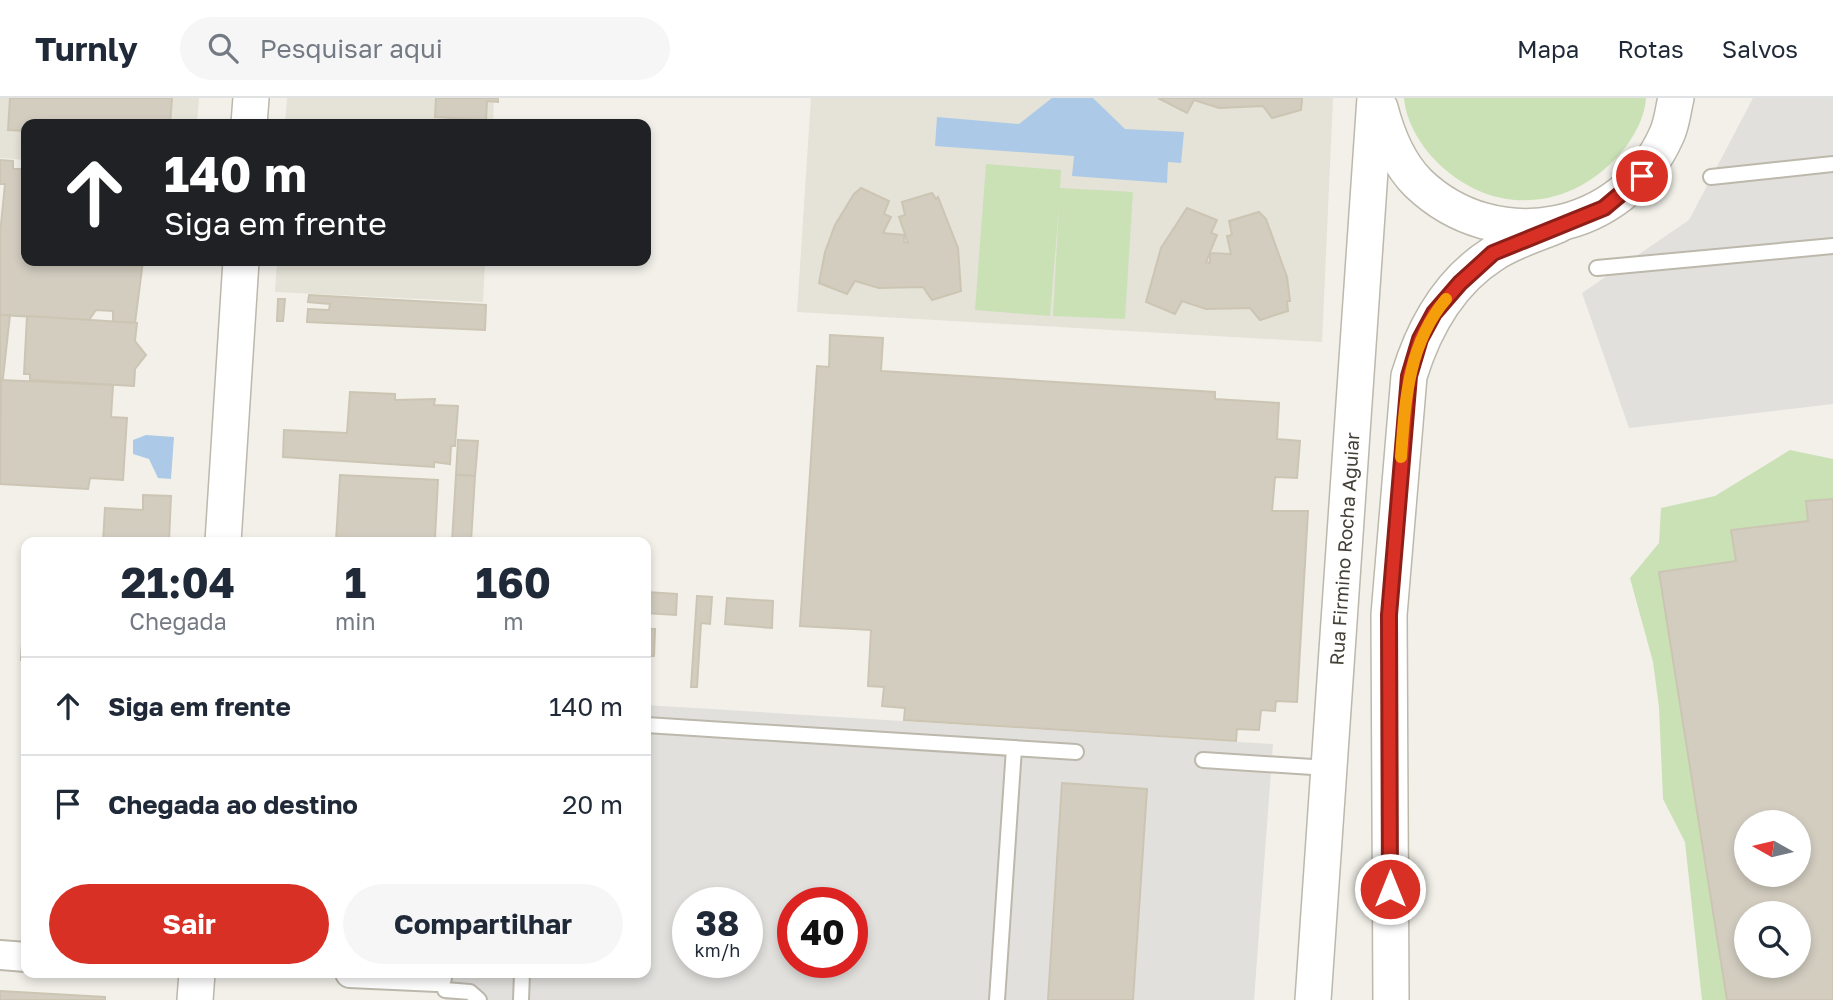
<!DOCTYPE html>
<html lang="pt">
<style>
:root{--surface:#fff;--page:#f6f6f7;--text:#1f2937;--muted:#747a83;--line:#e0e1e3;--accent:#d93025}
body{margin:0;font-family:"Golos Text",sans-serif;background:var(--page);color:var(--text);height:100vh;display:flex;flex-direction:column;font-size:26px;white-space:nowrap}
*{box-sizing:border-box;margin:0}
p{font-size:23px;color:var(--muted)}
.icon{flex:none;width:38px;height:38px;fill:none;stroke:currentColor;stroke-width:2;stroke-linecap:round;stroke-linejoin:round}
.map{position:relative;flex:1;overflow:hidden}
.side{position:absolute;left:21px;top:439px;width:630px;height:441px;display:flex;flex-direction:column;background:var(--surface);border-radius:14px;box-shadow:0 4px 10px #0003}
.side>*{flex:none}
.guide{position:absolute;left:21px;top:21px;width:630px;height:147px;border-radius:14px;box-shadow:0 4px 10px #0003;background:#202124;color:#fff;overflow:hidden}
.needle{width:46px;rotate:278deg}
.tools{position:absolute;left:1734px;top:712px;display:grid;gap:14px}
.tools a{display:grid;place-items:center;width:77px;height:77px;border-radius:50%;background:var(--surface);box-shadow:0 4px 10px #0003;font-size:35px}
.speed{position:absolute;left:672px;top:789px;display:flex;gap:14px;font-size:35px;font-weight:700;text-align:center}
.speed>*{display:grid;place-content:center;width:91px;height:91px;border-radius:50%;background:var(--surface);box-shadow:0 4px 10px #0003;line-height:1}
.speed small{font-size:18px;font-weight:400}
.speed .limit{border:10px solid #d22;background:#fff;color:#111}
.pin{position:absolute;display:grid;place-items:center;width:60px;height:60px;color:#fff;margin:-30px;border:4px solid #fff;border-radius:50%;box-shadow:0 2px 7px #0007}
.me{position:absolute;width:77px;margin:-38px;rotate:0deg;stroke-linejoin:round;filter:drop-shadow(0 0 5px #0008)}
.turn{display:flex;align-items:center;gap:24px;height:147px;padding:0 28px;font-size:32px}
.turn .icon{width:91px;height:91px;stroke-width:2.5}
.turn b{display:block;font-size:49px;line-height:60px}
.eta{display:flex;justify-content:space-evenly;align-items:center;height:119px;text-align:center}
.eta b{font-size:42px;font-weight:700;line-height:49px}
.cta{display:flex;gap:14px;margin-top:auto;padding:14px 28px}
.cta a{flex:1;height:80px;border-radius:42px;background:var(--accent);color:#fff;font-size:28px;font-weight:700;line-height:80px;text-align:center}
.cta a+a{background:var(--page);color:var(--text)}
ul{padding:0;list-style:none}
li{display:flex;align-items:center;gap:21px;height:98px;padding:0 28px;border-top:2px solid var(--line)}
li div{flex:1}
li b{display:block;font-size:26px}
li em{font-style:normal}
header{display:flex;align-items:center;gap:42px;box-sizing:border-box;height:98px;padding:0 35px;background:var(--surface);border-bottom:2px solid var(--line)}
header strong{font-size:33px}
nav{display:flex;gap:38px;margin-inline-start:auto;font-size:24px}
.search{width:490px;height:63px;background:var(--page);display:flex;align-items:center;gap:18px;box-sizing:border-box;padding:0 24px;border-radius:38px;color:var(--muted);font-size:26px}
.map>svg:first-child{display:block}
</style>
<header>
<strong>Turnly</strong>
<div class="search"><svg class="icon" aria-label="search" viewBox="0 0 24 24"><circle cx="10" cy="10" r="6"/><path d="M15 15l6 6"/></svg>Pesquisar aqui</div>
<nav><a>Mapa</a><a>Rotas</a><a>Salvos</a></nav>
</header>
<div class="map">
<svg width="1833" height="902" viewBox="0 0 1833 902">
<rect width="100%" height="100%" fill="#f2f0e9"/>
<g fill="#e5e2d7">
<path d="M 0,0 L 199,0 L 197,26 L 26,26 L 26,62 L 0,60 Z"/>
<path d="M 287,0 L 494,0 L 493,26 L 285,26 Z"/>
<path d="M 811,0 L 1333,0 L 1322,244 L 797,214 Z"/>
<path d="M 277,163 L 485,163 L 483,204 L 275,194 Z"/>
</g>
<g fill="#cae1b6">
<path d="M 1404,0 L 1646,0 C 1645,20 1632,43 1619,57 C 1567,115 1489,118 1435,62 C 1419,45 1406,23 1404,0 Z"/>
<path d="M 986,66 L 1061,72 L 1060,90 L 1133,94 L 1125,221 L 1053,218 L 1059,109 L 1050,218 L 975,212 Z"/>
<path d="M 1790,352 L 1833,361 L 1833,401 L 1806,403 L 1808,423 L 1732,432 L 1736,463 L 1659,474 L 1727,902 L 1702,902 L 1685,744 L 1663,701 L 1659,609 L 1653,564 L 1630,480 L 1659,445 L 1661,410 L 1715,398 Z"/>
</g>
<g fill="#e1e0dd" fill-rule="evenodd">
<path d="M 1753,0 L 1833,0 L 1833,306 L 1629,330 L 1582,195 L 1689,122 Z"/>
<path d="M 646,607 L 1273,646 L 1254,902 L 1133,902 L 1147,691 L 1063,685 L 1048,902 L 445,902 L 446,875 L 646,875 ZM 688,805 L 747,805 L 747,864 L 688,864 ZM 793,805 L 852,805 L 852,864 L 793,864 Z"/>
</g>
<g fill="#accae7">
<path d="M 1052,0 L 1093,0 L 1125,31 L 1184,34 L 1181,65 L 1168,64 L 1167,85 L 1072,78 L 1074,58 L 935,48 L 937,19 L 1019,26 Z"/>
<path d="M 146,337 L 174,339 L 171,381 L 158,380 L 149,361 L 133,356 L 133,342 Z"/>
</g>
<g fill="#d2cdbf" stroke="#ccc5b3" stroke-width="2" fill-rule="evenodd">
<path d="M 10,0 L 172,0 L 170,26 L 26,26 L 26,33 L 8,32 Z"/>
<path d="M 436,0 L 498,0 L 498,4 L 487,3 L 486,22 L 435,19 Z"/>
<path d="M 1158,0 L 1302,0 L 1302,2 L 1301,12 L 1272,20 L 1263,8 L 1219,10 L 1194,2 L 1187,15 Z"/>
<path d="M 0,62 L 13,63 L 13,71 L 26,71 L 26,163 L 143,163 L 135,225 L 113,224 L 113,213 L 96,212 L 89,222 L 0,217 L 0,136 L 5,86 L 0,86 Z"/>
<path d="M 861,90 L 889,103 L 884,116 L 891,119 L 883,135 L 904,137 L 904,144 L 908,145 L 899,119 L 905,117 L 902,104 L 932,95 L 936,101 L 938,99 L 958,150 L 961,193 L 932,202 L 923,189 L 879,190 L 855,183 L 847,196 L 819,185 L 825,154 L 835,127 L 854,96 Z"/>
<path d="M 1187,110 L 1217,122 L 1211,135 L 1217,137 L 1206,164 L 1210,165 L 1210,155 L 1231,156 L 1227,138 L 1232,137 L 1229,123 L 1259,114 L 1266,121 L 1287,179 L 1290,203 L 1287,203 L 1288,213 L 1260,222 L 1250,210 L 1206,211 L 1182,203 L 1175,216 L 1146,204 L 1161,150 Z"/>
<path d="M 309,197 L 486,207 L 485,232 L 307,224 L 308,211 L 329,212 L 330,206 L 308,204 Z"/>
<path d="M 278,201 L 285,201 L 283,223 L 277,223 Z"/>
<path d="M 0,217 L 10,217 L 3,280 L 0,280 Z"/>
<path d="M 27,218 L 137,225 L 135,243 L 146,257 L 135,271 L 134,288 L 30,282 L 30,276 L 24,276 Z"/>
<path d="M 830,237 L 883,240 L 881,273 L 1215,294 L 1215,301 L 1279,305 L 1277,341 L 1300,343 L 1297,380 L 1275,379 L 1272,413 L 1308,413 L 1297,604 L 1276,603 L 1275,613 L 1261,612 L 1259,632 L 1237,631 L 1236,643 L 904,622 L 905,610 L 882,608 L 884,589 L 868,588 L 871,532 L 800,528 L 817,268 L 829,269 Z"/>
<path d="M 1,282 L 113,287 L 111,319 L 127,320 L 123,382 L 90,380 L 88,391 L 0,386 Z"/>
<path d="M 350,294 L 395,296 L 395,302 L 435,301 L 434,307 L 458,308 L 455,348 L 451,348 L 450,366 L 434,364 L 434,369 L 283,359 L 284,332 L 347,335 Z"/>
<path d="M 458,342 L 478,343 L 475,378 L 456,377 Z"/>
<path d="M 340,377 L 438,382 L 435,440 L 431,440 L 430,444 L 336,443 Z"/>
<path d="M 456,377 L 475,378 L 471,444 L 452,444 Z"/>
<path d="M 143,397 L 171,398 L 169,444 L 103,444 L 105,410 L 143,412 Z"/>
<path d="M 1833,401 L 1833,902 L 1727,902 L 1659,474 L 1736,463 L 1731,432 L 1808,423 L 1806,403 ZM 1746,724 L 1799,724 L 1799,777 L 1746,777 ZM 1746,816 L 1799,816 L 1799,868 L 1746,868 Z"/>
<path d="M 646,494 L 677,496 L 676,517 L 646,515 Z"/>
<path d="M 697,498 L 712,499 L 710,526 L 701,525 L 697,589 L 691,589 Z"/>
<path d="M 25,499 L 26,499 L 26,563 L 21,562 Z"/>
<path d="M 727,500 L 773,503 L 772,530 L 725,526 Z"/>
<path d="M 646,531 L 655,531 L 654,558 L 646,558 Z"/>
<path d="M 1062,685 L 1147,691 L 1133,902 L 1048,902 Z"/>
<path d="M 0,893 L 105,899 L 105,902 L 0,902 Z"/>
</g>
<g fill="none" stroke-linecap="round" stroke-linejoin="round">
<g stroke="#bcb8ac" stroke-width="18">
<g id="service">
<path d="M 1711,79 L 1833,66"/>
<path d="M 1597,170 L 1833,148"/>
<path d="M 646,627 L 1076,654"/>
<path d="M 1203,662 L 1328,670"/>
<path d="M 445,892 L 470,894 L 479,902"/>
<path d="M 521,902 L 522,875"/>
<path d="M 997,902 L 1014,650"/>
</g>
</g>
<g stroke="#bcb8ac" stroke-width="32">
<g id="minor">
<path d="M 0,857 L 26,859"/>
<path d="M 350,875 L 437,879"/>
</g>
</g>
<g stroke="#bcb8ac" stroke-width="38">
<g id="tertiary">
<path d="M 1380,10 C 1387,37 1398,65 1418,85 C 1496,160 1624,135 1667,36 C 1672,25 1673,12 1676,0"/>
<path d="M 249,26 L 251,0"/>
<path d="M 223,444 L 241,163"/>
<path d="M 195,902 L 197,875"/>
<path d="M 1313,902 L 1375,0"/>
<path d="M 1391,902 L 1389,517 L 1409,278 C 1424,229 1449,184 1493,156 C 1512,143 1537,136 1558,127"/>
</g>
</g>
<use href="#service" stroke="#fff" stroke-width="14"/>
<use href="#minor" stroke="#fff" stroke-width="28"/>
<use href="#tertiary" stroke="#fff" stroke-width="35"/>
</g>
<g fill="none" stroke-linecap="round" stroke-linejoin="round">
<g stroke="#8d1f18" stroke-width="18">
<path id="route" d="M 1390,791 L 1389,517 L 1409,278 L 1420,241 L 1434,215 L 1460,185 L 1493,155 L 1604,110 L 1642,78"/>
</g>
<use href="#route" stroke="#d93025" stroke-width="12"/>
<path stroke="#f59e0b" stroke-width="12" d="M 1401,359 C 1405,303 1408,246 1446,201"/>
</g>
<g text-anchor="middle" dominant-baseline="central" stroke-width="5" stroke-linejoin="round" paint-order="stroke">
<g font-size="19" fill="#454138" stroke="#fff">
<text transform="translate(1344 451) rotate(-86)">Rua Firmino Rocha Aguiar</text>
</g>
</g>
</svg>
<div class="tools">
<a><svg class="needle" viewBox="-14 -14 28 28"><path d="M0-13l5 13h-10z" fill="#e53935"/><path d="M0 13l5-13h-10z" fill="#747a83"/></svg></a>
<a><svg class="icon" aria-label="search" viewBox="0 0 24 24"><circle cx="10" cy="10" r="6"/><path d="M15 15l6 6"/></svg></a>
</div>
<div class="speed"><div>38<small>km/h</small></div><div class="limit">40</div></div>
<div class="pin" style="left:1642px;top:78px;background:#d93025"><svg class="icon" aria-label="arrive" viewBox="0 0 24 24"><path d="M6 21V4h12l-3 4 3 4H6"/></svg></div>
<svg class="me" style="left:1390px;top:791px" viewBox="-20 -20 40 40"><circle r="17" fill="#d93025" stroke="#fff" stroke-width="3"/><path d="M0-11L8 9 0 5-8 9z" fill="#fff"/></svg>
<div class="guide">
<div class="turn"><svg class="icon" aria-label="ahead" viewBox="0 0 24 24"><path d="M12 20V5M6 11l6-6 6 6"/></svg><div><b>140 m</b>Siga em frente</div></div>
</div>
<section class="side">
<div class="eta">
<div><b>21:04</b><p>Chegada</p></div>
<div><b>1</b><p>min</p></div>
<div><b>160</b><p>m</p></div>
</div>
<ul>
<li><svg class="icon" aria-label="ahead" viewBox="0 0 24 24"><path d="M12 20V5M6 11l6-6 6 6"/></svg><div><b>Siga em frente</b></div><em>140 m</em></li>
<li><svg class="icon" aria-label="arrive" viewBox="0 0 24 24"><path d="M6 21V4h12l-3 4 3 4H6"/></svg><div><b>Chegada ao destino</b></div><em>20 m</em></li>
</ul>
<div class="cta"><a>Sair</a><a>Compartilhar</a></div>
</section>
</div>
